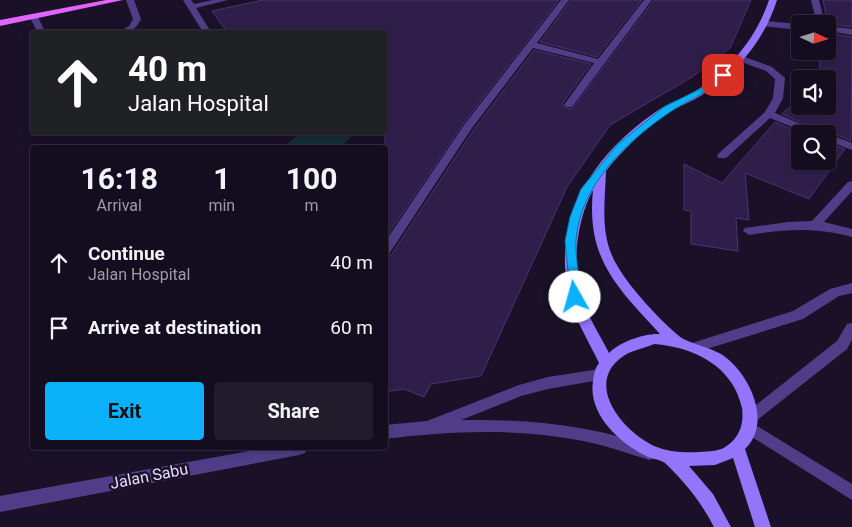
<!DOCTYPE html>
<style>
:root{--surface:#140d1f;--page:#211b2c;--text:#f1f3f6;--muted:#9d9ca4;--line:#332d3d;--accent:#0cb2f9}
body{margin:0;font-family:Roboto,sans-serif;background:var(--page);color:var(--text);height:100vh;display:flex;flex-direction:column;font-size:19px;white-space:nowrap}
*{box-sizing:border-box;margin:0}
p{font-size:16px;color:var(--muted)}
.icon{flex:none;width:28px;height:28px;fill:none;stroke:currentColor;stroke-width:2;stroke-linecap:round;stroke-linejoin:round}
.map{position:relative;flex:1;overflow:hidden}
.details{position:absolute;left:30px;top:145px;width:358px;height:305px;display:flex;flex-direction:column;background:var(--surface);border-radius:5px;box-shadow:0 2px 8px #0003,0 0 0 1px var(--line)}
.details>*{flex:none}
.top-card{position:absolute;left:30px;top:30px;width:358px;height:105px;border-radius:5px;box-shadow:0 2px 8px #0003,0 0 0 1px var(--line);background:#202124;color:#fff;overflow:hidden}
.needle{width:32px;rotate:94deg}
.fabs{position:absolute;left:791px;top:15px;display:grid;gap:10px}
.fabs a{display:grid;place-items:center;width:45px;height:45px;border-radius:5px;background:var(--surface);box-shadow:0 2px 8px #0003,0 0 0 1px var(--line);font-size:25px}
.pin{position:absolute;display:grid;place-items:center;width:42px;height:42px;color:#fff;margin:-21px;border-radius:10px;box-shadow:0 2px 8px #0006}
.me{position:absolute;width:55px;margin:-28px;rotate:353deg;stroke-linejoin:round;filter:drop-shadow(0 0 4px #0008)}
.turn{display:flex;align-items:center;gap:18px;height:105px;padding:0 15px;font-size:22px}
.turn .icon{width:65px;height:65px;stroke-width:2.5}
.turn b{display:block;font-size:35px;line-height:42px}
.eta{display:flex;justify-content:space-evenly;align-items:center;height:85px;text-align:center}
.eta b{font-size:30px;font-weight:700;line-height:35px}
.cta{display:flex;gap:10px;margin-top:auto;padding:10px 15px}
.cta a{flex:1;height:58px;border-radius:5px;background:var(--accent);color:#111;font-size:20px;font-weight:700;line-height:58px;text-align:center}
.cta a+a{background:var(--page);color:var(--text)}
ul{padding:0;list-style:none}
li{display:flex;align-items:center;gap:15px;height:65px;padding:0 15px}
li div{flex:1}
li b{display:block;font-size:19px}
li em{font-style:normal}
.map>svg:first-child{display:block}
</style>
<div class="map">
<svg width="852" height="527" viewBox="0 0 852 527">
<rect width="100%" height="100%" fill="#1a1129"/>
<path fill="#142e33" d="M 299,133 L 299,132 L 355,133 L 341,147 L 284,147 Z"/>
<g fill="#2f1e4a" stroke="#4c3075">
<path d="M 263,0 L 559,0 L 463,124 L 385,239 L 385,32 L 227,32 L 212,11 Z"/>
<path d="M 571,0 L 642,0 L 597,57 L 540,42 Z"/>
<path d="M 654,0 L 751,0 L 730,48 L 692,77 L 610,125 L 567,187 L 481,376 L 431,384 L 424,397 L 404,389 L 385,392 L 385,257 L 391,255 L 474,129 L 534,50 L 591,64 L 562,104 L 565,108 L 572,109 Z"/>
<path d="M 823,0 L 852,0 L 852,27 L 828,24 Z"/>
<path d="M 828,33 L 852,37 L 851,141 L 829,132 L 826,134 L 782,114 L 800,98 L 800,106 L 828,106 L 828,79 L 820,79 L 819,51 L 828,51 Z"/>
<path d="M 775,122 L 803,134 L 800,134 L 800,161 L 828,161 L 828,143 L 845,149 L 809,199 L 745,173 L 749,220 L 736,218 L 738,251 L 691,244 L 691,211 L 684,210 L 684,164 L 722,183 Z"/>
</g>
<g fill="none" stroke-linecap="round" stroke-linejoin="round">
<g fill="#4f3e87" fill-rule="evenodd">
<path d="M 126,0 L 134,0 L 141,19 C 135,30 132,32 119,32 L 129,26 L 133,19 Z"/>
<path d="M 561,0 L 569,0 L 537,43 L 598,59 L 644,0 L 652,0 L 572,107 L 566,107 L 564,105 L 594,63 L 533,48 L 472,128 L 389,254 L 385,255 L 385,242 L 464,125 Z"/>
<path d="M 811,0 L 819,0 L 825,24 L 817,24 Z"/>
<path d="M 31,15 L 37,15 L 45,32 L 37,32 L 30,17 Z"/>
<path d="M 765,21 L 800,24 L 800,30 L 762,26 L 761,24 Z"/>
<path d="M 828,26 L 852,29 L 852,35 L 828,31 Z"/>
<path d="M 739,55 L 772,67 L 785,78 L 783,98 L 775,113 L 824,134 L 809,134 L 770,118 L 726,158 L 718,158 L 717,156 L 718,154 L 765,112 L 773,98 L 775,79 L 766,71 L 736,60 L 736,56 Z"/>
<path d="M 828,134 L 852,143 L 852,150 L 828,141 Z"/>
<path d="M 852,181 L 852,191 L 824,222 L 852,229 L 852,237 C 815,227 787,229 749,235 L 743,231 L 745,228 L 788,222 L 812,221 L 848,182 Z"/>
</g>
<g fill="#4f3e87" fill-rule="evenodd">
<path d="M 183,0 L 191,0 L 194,4 L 213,0 L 228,0 L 196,8 L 211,32 L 203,32 Z"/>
<path d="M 749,421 L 852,484 L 852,500 L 744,432 L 741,427 L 744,422 Z"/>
</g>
<g fill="#4f3e87" fill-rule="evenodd">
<path d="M 852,283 L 852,293 L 839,296 L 803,319 L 697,352 L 692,351 L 690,347 L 692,343 L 793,311 L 830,289 Z"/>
<path d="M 852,323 L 852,340 L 847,349 L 756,421 L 751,423 L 746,421 L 743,417 L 746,413 L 837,341 L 847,324 Z"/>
<path d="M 600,369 L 605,371 L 607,375 L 605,379 L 548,389 L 521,396 L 461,420 C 528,419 592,425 655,448 L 657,453 L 655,458 L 649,460 C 627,453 605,445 583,441 C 518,428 450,431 385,439 L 385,425 L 427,421 L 519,385 L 548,377 Z"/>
<path d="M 265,448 L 307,448 L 305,453 L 299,455 L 0,512 L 0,496 Z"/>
</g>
<path fill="#9374fb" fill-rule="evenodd" d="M 769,0 L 777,0 C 765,39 737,73 702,95 C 691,102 679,106 668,113 C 645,129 623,149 606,171 C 605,204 599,237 618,267 C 630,288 660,320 679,336 C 687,343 711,347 724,356 C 749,374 773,422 745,449 L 771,527 L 755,527 L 733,458 L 715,465 L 689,466 L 713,494 L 731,527 L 714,527 C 701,502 685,482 665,463 C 660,459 650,459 644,455 C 617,441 588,413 593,381 C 594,374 595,368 599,363 C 589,342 576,321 569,298 C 566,288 566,277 565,268 C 562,198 606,144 663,107 C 673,101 684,98 694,92 C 729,71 756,39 769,0 ZM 593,190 C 586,259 617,287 660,334 C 645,333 619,342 609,353 C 600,335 588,317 582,298 C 571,266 577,219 593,190 ZM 654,344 C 694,347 733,366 742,408 C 744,423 740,436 728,445 C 720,452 709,451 699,452 C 684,453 668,452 654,446 C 622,431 582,382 625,355 C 633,350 645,348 654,344 Z"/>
<path fill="#e165fb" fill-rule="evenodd" d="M 106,0 L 123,0 L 0,26 L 0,20 Z"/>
</g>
<path fill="#0cb2f9" stroke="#0874a2" d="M 720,73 L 727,75 C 711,92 689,99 670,112 C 627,141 580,185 576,240 C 575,258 580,279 581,297 L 580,300 L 571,300 L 565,241 L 570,217 L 581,189 L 618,144 L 664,107 L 698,90 Z"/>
<g text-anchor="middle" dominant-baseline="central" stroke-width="5" stroke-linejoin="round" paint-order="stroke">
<g font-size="16" fill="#e6dafe" stroke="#1a1129">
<text transform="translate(149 476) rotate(-11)">Jalan Sabu</text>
</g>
</g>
</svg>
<div class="fabs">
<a><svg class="needle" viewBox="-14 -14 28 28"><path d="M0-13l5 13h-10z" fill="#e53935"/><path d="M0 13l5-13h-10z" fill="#9d9ca4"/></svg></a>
<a><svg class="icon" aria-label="sound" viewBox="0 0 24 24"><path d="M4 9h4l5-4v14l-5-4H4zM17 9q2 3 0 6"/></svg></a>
<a><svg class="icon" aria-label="search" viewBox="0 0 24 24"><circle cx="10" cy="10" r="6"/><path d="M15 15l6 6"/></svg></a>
</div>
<div class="pin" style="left:723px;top:75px;background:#d93025"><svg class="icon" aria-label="arrive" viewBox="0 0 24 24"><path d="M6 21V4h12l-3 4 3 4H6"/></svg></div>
<svg class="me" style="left:575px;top:297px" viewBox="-20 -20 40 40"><circle r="19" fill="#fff"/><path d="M0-13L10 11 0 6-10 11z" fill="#0cb2f9"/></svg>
<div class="top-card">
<div class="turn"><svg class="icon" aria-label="ahead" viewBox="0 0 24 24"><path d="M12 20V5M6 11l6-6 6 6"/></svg><div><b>40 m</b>Jalan Hospital</div></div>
</div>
<section class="details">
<div class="eta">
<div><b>16:18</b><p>Arrival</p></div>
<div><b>1</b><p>min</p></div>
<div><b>100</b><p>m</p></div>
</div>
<ul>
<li><svg class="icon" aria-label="ahead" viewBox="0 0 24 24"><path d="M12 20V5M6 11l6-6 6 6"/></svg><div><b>Continue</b><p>Jalan Hospital</p></div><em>40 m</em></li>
<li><svg class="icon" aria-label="arrive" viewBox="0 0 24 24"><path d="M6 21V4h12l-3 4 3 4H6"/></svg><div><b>Arrive at destination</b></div><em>60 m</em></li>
</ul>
<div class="cta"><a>Exit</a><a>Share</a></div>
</section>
</div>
